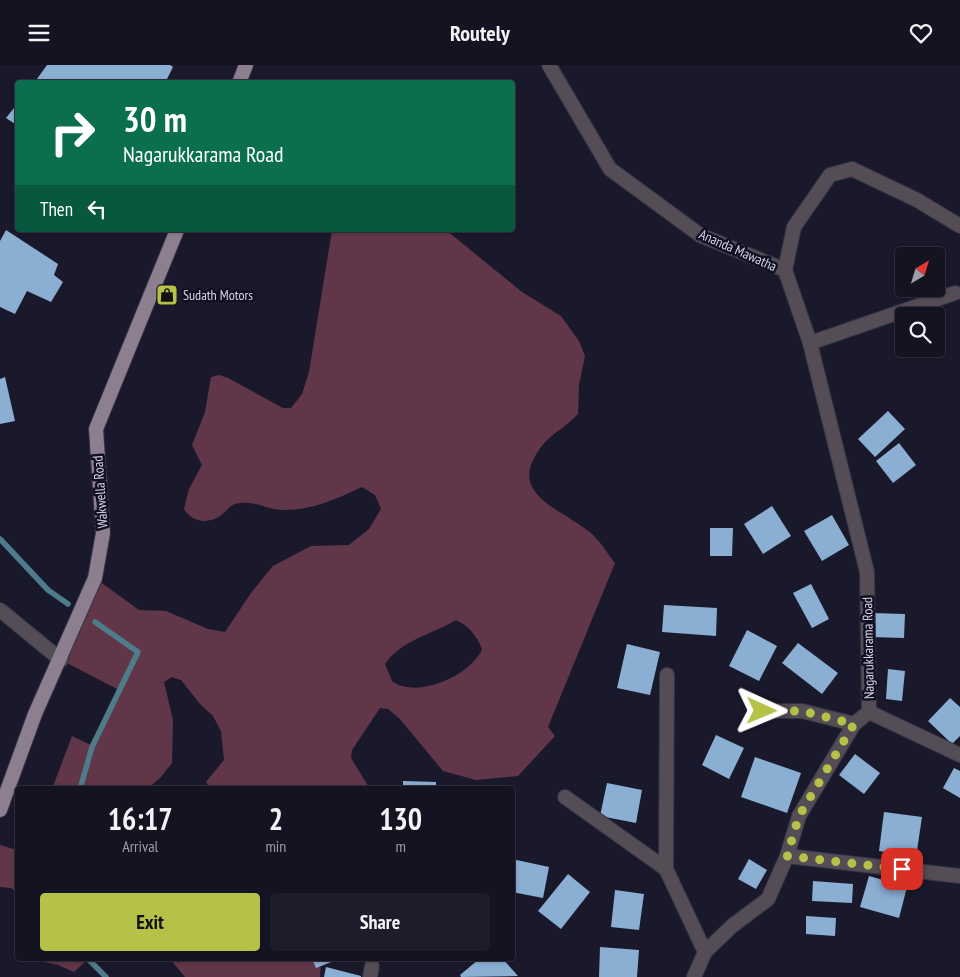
<!DOCTYPE html>
<style>
:root{--surface:#141321;--page:#1d1c2a;--text:#f1f3f6;--muted:#9d9ea5;--line:#33323f;--accent:#b6c148}
body{margin:0;font-family:"PT Sans Narrow",sans-serif;background:var(--page);color:var(--text);height:100vh;display:flex;flex-direction:column;font-size:19px;white-space:nowrap}
*{box-sizing:border-box;margin:0}
p{font-size:16px;color:var(--muted)}
.icon{flex:none;width:28px;height:28px;fill:none;stroke:currentColor;stroke-width:2;stroke-linecap:round;stroke-linejoin:round}
.map{position:relative;flex:1;overflow:hidden}
.side{position:absolute;left:15px;top:721px;width:500px;height:175px;display:flex;flex-direction:column;background:var(--surface);border-radius:5px;box-shadow:0 1px 4px #0004,0 0 0 1px var(--line)}
.side>*{flex:none}
.banner{position:absolute;left:15px;top:15px;width:500px;height:152px;border-radius:5px;box-shadow:0 1px 4px #0004,0 0 0 1px var(--line);background:#0b6e4f;color:#fff;overflow:hidden}
.needle{width:32px;rotate:38deg}
.controls{position:absolute;left:895px;top:182px;display:grid;gap:10px}
.controls a{display:grid;place-items:center;width:50px;height:50px;border-radius:5px;background:var(--surface);box-shadow:0 1px 4px #0004,0 0 0 1px var(--line);font-size:25px}
.pin{position:absolute;display:grid;place-items:center;width:42px;height:42px;color:#fff;margin:-21px;border-radius:10px;box-shadow:0 2px 8px #0006}
.me{position:absolute;width:55px;margin:-28px;rotate:91deg;stroke-linejoin:round;filter:drop-shadow(0 0 4px #0008)}
.turn{display:flex;align-items:center;gap:18px;height:105px;padding:0 25px;font-size:22px}
.turn .icon{width:65px;height:65px;stroke-width:2.5}
.turn b{display:block;font-size:35px;line-height:42px}
.then{display:flex;align-items:center;height:48px;padding:0 25px;background:#0003;gap:10px;font-size:19px}
.eta{display:flex;justify-content:space-evenly;align-items:center;height:85px;text-align:center}
.eta b{font-size:30px;font-weight:700;line-height:35px}
.primary-button{display:flex;gap:10px;margin-top:auto;padding:10px 25px}
.primary-button a{flex:1;height:58px;border-radius:5px;background:var(--accent);color:#111;font-size:20px;font-weight:700;line-height:58px;text-align:center}
.primary-button a+a{background:var(--page);color:var(--text)}
header{display:flex;justify-content:space-between;align-items:center;height:65px;padding:0 25px;background:var(--surface);font-size:22px;font-weight:700}
.map>svg:first-child{display:block}
</style>
<header><svg class="icon" aria-label="menu" viewBox="0 0 24 24"><path d="M4 6h16M4 12h16M4 18h16"/></svg>Routely<svg class="icon" aria-label="heart" viewBox="0 0 24 24"><path d="M12 20l-8-8c-3-5 5-10 8-4 3-6 11-1 8 4z"/></svg></header>
<div class="map">
<svg width="960" height="912" viewBox="0 0 960 912">
<rect width="100%" height="100%" fill="#1a192c"/>
<g fill="#613649" fill-rule="evenodd">
<path d="M 332,165 L 446,165 L 522,227 L 561,251 L 579,276 L 585,291 L 579,320 L 578,349 C 566,362 552,368 541,382 C 505,430 561,443 591,468 C 600,476 607,488 615,498 L 548,662 L 555,671 L 518,711 L 476,715 L 443,706 L 399,653 L 388,644 L 380,643 L 352,685 L 351,693 L 370,724 L 211,724 L 206,717 L 224,695 L 221,666 L 213,651 L 200,639 L 181,615 L 172,612 L 164,617 L 173,655 L 172,698 L 160,713 L 147,724 L 91,724 L 81,721 L 80,724 L 52,724 L 72,671 L 93,681 L 121,626 L 61,595 L 95,513 L 139,545 L 166,546 L 208,564 L 225,567 L 251,528 L 273,501 L 311,481 L 349,480 L 369,464 L 381,444 L 375,430 L 362,422 C 336,434 313,445 284,445 C 267,445 254,434 235,439 C 229,441 225,448 220,451 C 206,460 191,456 184,444 L 189,424 L 202,400 L 192,380 L 205,347 L 211,312 L 219,310 L 228,313 L 283,343 L 291,343 L 302,329 L 309,307 ZM 456,555 C 470,562 476,570 482,584 C 472,610 416,635 392,616 L 385,599 C 401,575 433,569 456,555 Z"/>
<path d="M 0,780 L 17,785 L 17,827 L 11,823 L 0,822 Z"/>
<path d="M 30,894 L 88,894 L 74,907 L 58,900 Z"/>
<path d="M 170,894 L 321,894 L 320,912 L 185,912 Z"/>
</g>
<g fill="none" stroke-linecap="round" stroke-linejoin="round">
<g stroke="#4f7c8a" stroke-width="5.5">
<path d="M 0,474 L 48,525 L 68,539"/>
<path d="M 80,724 L 92,682 L 138,587 L 95,557"/>
<path d="M 88,894 L 106,912"/>
</g>
</g>
<g fill="#8baed3">
<path d="M 47,0 L 170,0 L 173,2 L 166,16 L 169,18 L 34,18 Z"/>
<path d="M 18,38 L 18,61 L 6,53 Z"/>
<path d="M 6,165 L 58,199 L 54,210 L 63,217 L 51,237 L 27,226 L 15,249 L 0,242 L 0,176 Z"/>
<path d="M 5,312 L 15,356 L 0,359 L 0,314 Z"/>
<path d="M 888,346 L 905,364 L 875,392 L 858,374 Z"/>
<path d="M 899,378 L 916,400 L 893,418 L 876,396 Z"/>
<path d="M 772,441 L 791,471 L 763,489 L 744,459 Z"/>
<path d="M 832,450 L 849,480 L 822,496 L 804,466 Z"/>
<path d="M 710,463 L 733,463 L 732,491 L 710,491 Z"/>
<path d="M 811,519 L 829,554 L 812,563 L 793,528 Z"/>
<path d="M 664,540 L 717,543 L 716,571 L 662,567 Z"/>
<path d="M 871,548 L 905,549 L 904,573 L 871,572 Z"/>
<path d="M 747,565 L 777,581 L 759,616 L 729,601 Z"/>
<path d="M 798,578 L 838,608 L 822,629 L 782,598 Z"/>
<path d="M 627,579 L 660,587 L 650,630 L 617,623 Z"/>
<path d="M 888,604 L 905,606 L 902,636 L 886,634 Z"/>
<path d="M 950,633 L 960,642 L 960,671 L 952,679 L 928,656 Z"/>
<path d="M 716,670 L 744,683 L 729,714 L 702,700 Z"/>
<path d="M 855,689 L 880,708 L 864,729 L 839,710 Z"/>
<path d="M 755,692 L 801,708 L 787,748 L 741,732 Z"/>
<path d="M 954,703 L 960,706 L 960,733 L 943,723 Z"/>
<path d="M 403,716 L 436,717 L 436,724 L 403,724 Z"/>
<path d="M 607,718 L 642,725 L 636,758 L 600,751 Z"/>
<path d="M 884,747 L 922,752 L 916,792 L 879,786 Z"/>
<path d="M 512,794 L 549,802 L 543,833 L 512,827 Z"/>
<path d="M 749,794 L 767,805 L 756,824 L 738,814 Z"/>
<path d="M 568,809 L 590,827 L 561,864 L 538,846 Z"/>
<path d="M 869,811 L 907,822 L 899,853 L 860,842 Z"/>
<path d="M 813,816 L 853,819 L 852,838 L 812,836 Z"/>
<path d="M 615,825 L 644,829 L 639,865 L 611,862 Z"/>
<path d="M 806,851 L 836,853 L 835,871 L 806,869 Z"/>
<path d="M 600,882 L 639,885 L 637,912 L 599,912 Z"/>
<path d="M 312,894 L 339,894 L 316,903 Z"/>
<path d="M 479,894 L 503,894 L 518,911 L 461,912 L 460,910 Z"/>
<path d="M 326,902 L 361,911 L 361,912 L 324,912 Z"/>
</g>
<g fill="none" stroke-linecap="round" stroke-linejoin="round">
<g stroke="#343346" stroke-width="16">
<g id="minor">
<path d="M 549,0 L 610,104 L 700,170 L 785,205 L 794,162 L 830,110 L 852,104 L 917,135 L 960,161"/>
<path d="M 810,278 L 955,228"/>
<path d="M 667,610 L 666,804 L 705,887"/>
<path d="M 762,646 L 802,646 L 854,659"/>
<path d="M 869,647 L 960,690"/>
<path d="M 565,732 L 666,804"/>
<path d="M 787,791 L 960,811"/>
<path d="M 370,912 L 372,901"/>
<path d="M 694,912 L 705,887 L 732,861 L 768,834 L 787,791 L 799,751 L 854,659 L 869,647 L 867,507 L 810,278 L 785,205"/>
</g>
</g>
<g stroke="#343346" stroke-width="16">
<path id="tertiary" d="M 0,545 L 61,595"/>
</g>
<g stroke="#343346" stroke-width="16">
<g id="primary">
<path d="M 239,18 L 246,0"/>
<path d="M 0,745 L 35,649 L 95,513 L 103,468 L 96,364 L 177,165"/>
</g>
</g>
<use href="#minor" stroke="#544d56" stroke-width="14"/>
<use href="#tertiary" stroke="#544d56" stroke-width="14"/>
<use href="#primary" stroke="#8d7f90" stroke-width="14"/>
</g>
<g fill="none" stroke-linecap="round" stroke-linejoin="round">
<path stroke="#b6c148" stroke-width="9" stroke-dasharray="0 16.2" d="M 762,646 L 802,646 L 854,659 L 799,751 L 787,791 L 902,804"/>
</g>
<defs>
<g id="shop-square" transform="scale(1.125)"><rect x="-9" y="-9" width="18" height="18" rx="4" fill="#b6c148" stroke="#111023"/><path d="M-5-2.5h2.3a2.7 3.5 0 0 1 5.4 0H5L5.5 6h-11ZM-1.5-2.5h3a1.5 2.3 0 0 0-3 0Z" fill="#111"/></g>
</defs>
<g fill-rule="evenodd">
<use href="#shop-square" x="167" y="230"/>
</g>
<g text-anchor="middle" dominant-baseline="central" stroke-width="5" stroke-linejoin="round" paint-order="stroke">
<g font-size="14" fill="#d5d5e3" stroke="#111023">
<text transform="translate(738 185) rotate(24)">Ananda Mawatha</text>
<text transform="translate(100 427) rotate(-94)">Wakwella Road</text>
<text transform="translate(868 583) rotate(-91)">Nagarukkarama Road</text>
</g>
<g font-size="14" fill="#d5d5e3" stroke="#111023" text-anchor="start">
<text x="183" y="230">Sudath Motors</text>
</g>
</g>
</svg>
<div class="controls">
<a><svg class="needle" viewBox="-14 -14 28 28"><path d="M0-13l5 13h-10z" fill="#e53935"/><path d="M0 13l5-13h-10z" fill="#9d9ea5"/></svg></a>
<a><svg class="icon" aria-label="search" viewBox="0 0 24 24"><circle cx="10" cy="10" r="6"/><path d="M15 15l6 6"/></svg></a>
</div>
<div class="pin" style="left:902px;top:804px;background:#d93025"><svg class="icon" aria-label="arrive" viewBox="0 0 24 24"><path d="M6 21V4h12l-3 4 3 4H6"/></svg></div>
<svg class="me" style="left:762px;top:646px" viewBox="-20 -20 40 40"><path d="M0-17L14 15 0 8-14 15z" fill="#b6c148" stroke="#fff" stroke-width="4"/></svg>
<div class="banner">
<div class="turn"><svg class="icon" aria-label="right" viewBox="0 0 24 24"><path d="M7 20v-9h11M14 6l5 5-5 5"/></svg><div><b>30 m</b>Nagarukkarama Road</div></div>
<div class="then">Then<svg class="icon" aria-label="left" viewBox="0 0 24 24"><path d="M17 20v-9H6M10 6l-5 5 5 5"/></svg></div>
</div>
<section class="side">
<div class="eta">
<div><b>16:17</b><p>Arrival</p></div>
<div><b>2</b><p>min</p></div>
<div><b>130</b><p>m</p></div>
</div>
<div class="primary-button"><a>Exit</a><a>Share</a></div>
</section>
</div>
